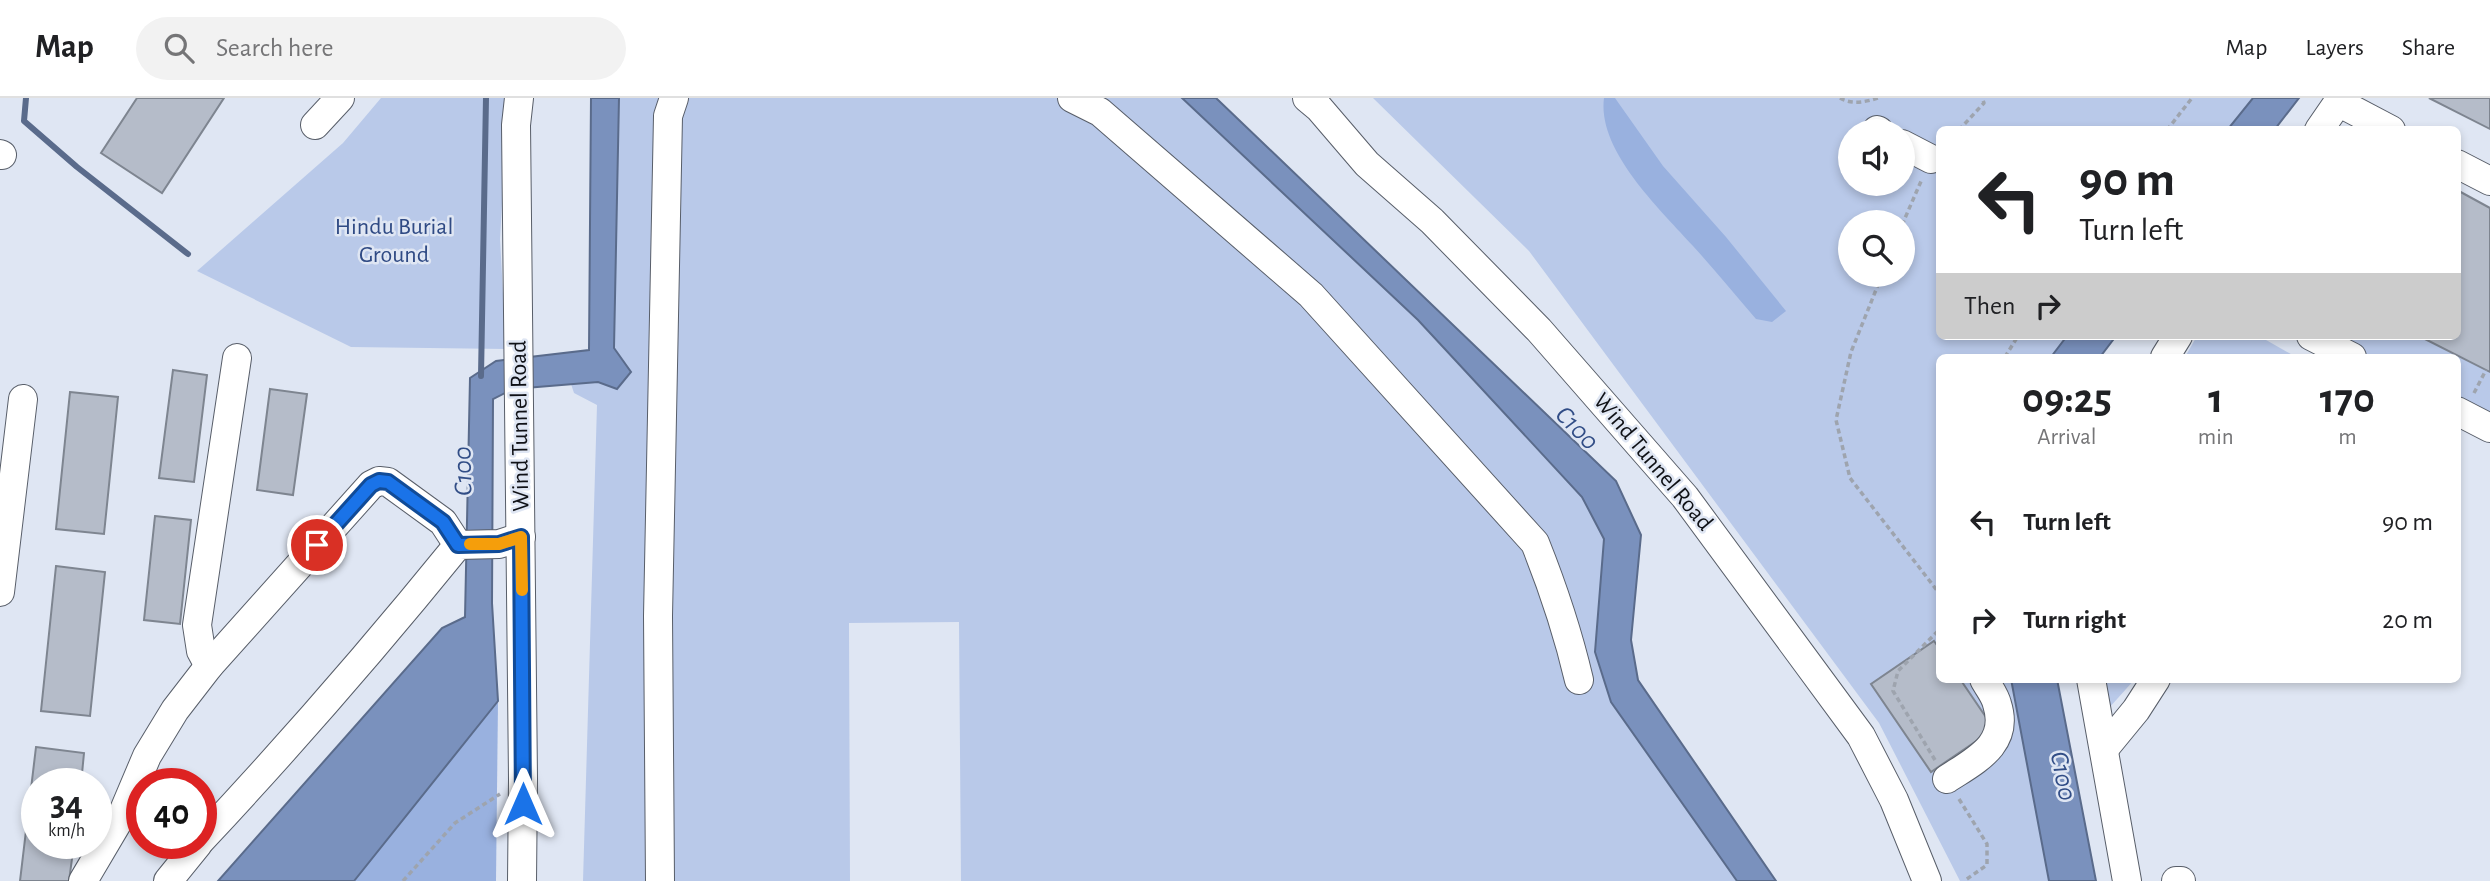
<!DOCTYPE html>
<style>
:root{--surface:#fff;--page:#f2f2f2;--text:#202124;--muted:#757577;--line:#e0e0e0}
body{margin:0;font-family:"Alegreya Sans",sans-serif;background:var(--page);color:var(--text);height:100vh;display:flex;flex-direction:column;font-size:26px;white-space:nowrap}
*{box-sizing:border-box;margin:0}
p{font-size:23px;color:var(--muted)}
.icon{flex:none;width:38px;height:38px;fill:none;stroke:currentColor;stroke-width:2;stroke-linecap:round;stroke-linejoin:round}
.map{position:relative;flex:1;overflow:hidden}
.details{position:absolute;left:1936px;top:256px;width:525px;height:329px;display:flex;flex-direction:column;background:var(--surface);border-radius:10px;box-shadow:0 4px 10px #0003}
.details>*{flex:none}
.top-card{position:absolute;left:1936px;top:28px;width:525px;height:214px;border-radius:10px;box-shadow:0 4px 10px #0003;background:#fff;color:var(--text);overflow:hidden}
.buttons{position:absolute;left:1838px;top:21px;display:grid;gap:14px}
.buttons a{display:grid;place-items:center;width:77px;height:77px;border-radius:50%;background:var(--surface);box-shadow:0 4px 10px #0003;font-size:35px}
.speed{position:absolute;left:21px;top:670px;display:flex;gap:14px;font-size:35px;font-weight:700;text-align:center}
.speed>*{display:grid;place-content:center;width:91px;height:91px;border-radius:50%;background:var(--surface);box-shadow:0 4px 10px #0003;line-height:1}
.speed small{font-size:18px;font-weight:400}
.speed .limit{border:10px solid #d22;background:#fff;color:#111}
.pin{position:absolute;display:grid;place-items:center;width:60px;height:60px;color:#fff;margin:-30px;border:4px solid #fff;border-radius:50%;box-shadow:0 2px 7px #0007}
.me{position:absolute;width:77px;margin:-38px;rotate:0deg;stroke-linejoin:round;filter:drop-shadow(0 0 5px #0008)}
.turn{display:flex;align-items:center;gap:24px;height:147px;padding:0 28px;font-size:32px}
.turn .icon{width:91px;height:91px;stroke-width:2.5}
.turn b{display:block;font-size:49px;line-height:60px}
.then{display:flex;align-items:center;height:66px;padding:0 28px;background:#0003;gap:14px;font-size:26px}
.eta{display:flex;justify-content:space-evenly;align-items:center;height:119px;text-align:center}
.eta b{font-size:42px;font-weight:700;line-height:49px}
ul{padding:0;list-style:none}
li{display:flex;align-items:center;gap:21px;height:98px;padding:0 28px}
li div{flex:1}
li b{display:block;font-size:26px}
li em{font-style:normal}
header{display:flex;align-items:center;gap:42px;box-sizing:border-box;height:98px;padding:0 35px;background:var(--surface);border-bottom:2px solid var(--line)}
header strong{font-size:33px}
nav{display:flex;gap:38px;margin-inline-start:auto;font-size:24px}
.search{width:490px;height:63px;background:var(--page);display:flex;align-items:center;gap:18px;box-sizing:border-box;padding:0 24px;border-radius:38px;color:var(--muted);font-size:26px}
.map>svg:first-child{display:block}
</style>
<header>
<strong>Map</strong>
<div class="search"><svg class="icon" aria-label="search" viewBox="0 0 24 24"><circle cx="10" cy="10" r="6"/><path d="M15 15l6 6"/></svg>Search here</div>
<nav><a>Map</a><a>Layers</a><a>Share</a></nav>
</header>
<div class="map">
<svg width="2490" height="783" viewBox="0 0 2490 783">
<rect width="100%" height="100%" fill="#dfe6f3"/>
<g fill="#b9c9e9" fill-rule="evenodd">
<path d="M 381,0 L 508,0 L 500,141 L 506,251 L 351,249 L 197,173 L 343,45 Z"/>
<path d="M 619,0 L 1182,0 L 1418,222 L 1582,399 L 1604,441 L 1595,553 L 1611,604 L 1737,783 L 961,783 L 959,524 L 849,525 L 850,783 L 583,783 L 597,307 L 574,295 L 571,286 L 598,284 L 617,291 L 614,251 Z"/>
<path d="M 1373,0 L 2253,0 L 2228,31 L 1939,32 L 1939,238 L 2067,238 L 2051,259 L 1939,259 L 1939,581 L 2011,581 L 2049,783 L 1960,783 L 1879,625 L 1529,153 ZM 1850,33 L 1902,33 L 1902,86 L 1850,86 ZM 1850,124 L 1902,124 L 1902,177 L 1850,177 Z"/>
<path d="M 2197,238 L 2259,238 L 2296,259 L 2185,259 Z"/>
<path d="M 2329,238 L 2419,238 L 2490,274 L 2490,318 L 2457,301 L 2457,259 L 2371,259 Z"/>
<path d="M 2104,581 L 2135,581 L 2109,610 Z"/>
</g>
<g fill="#99b1df">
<path d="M 1604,0 L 1615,0 L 1663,68 L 1726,139 L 1786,213 L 1772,224 L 1756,221 C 1735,197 1715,172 1693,148 C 1661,112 1597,53 1604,0 Z"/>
<path d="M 498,603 L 496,783 L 354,783 Z"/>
</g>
<g fill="#7a91bd" stroke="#5a6b8b" stroke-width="2">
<path d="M 591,0 L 619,0 L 614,250 L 631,274 L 617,291 L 598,284 L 513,291 L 493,301 L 492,505 L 498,603 L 354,783 L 218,783 L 442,530 L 465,519 L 470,280 L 496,263 L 589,252 Z"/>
<path d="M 1182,0 L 1216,0 L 1616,383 L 1641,437 L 1631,542 L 1638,582 L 1776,783 L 1737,783 L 1611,604 L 1595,554 L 1604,441 L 1582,399 L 1418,222 Z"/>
<path d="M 2253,0 L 2299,0 L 2275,31 L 2228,31 Z"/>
<path d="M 2067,238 L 2116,238 L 2100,259 L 2051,259 Z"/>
<path d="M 2011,581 L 2057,581 L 2096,783 L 2049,783 Z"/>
</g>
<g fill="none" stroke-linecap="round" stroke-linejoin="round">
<g stroke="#5a6b8b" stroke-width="6">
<path d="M 26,0 L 24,23 L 77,69 L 188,156"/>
<path d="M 481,278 L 486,0"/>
</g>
</g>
<g fill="#b5bcc9" stroke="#7e8590" stroke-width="2">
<path d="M 137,0 L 224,0 L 162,95 L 101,55 Z"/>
<path d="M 2429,0 L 2490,0 L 2490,31 Z"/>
<path d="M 2457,92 L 2490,110 L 2490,274 L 2419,238 L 2457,238 Z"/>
<path d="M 173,272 L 207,277 L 194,384 L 159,380 Z"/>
<path d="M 270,291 L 307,296 L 293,397 L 257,392 Z"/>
<path d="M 70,294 L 118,299 L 104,436 L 56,431 Z"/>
<path d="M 155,418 L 191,422 L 180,526 L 144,522 Z"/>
<path d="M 56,468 L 105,474 L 90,618 L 41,613 Z"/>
<path d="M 1934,543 L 1939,550 L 1939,581 L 1960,581 L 1994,631 L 1931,674 L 1871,586 Z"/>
<path d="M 36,649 L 84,655 L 81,686 L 37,686 L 37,746 L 74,746 L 69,783 L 20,783 Z"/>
</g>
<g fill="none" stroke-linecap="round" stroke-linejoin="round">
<g stroke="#585e69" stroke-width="30">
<g id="minor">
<path d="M 519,0 L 516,27 L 523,681 L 522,783"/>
<path d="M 1072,0 L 1100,14 L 1311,197 L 1535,445 C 1553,490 1568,535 1579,582"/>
<path d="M 1307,0 L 1319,10 L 1367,66 L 1432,123 L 1539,232 L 1685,399 L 1861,638 L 1894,702 L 1927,783"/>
<path d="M 2338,4 L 2391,32"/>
<path d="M 315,27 L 340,0"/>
<path d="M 1877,32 L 1879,33"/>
<path d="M 2319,32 L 2341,0"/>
<path d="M 1902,46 L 1931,61"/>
<path d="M 0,56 L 2,57"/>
<path d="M 2457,66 L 2490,83"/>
<path d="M 2311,238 L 2352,259"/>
<path d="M 2165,259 L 2178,238"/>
<path d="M 2457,313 L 2490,330"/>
<path d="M 0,494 L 23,301"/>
<path d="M 209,568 L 201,553 L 197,527 L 237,260"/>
<path d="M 2091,581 L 2127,783"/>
<path d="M 2104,651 L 2136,612 L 2156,581"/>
<path d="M 1947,681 C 1976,662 2010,646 1997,606 C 1995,597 1988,589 1984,581"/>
<path d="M 201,742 C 290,647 376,548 458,447 L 499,446 L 521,439"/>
<path d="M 83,783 L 122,717 L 147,658 L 175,612 L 209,568 L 371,387 L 379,383 L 388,384 L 443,424 L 458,447"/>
<path d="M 168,783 L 198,746"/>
<path d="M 660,783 L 658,518 L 668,18 L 674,0"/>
<path d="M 2176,783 L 2181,783"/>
</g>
</g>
<g stroke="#9ea4ae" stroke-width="3.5" stroke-dasharray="5 3.5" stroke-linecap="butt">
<path d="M 1840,0 C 1852,7 1865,4 1878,0"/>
<path d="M 1959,32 L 1984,5 L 1982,0"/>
<path d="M 2167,32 L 2192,0"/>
<path d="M 1902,127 L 1922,81"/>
<path d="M 1882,177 L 1851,254 L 1836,322 L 1850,380 L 1939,495"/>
<path d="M 2005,259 L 2018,238"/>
<path d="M 2474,295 L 2486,272"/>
<path d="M 1935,662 L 1893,593 L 1898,573 L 1939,532"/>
<path d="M 1959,701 L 1987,746 L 1987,767 L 1964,783"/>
<path d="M 403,783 L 455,725 L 500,696"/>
</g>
<use href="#minor" stroke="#fff" stroke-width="28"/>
</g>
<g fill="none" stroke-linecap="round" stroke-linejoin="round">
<g stroke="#114b97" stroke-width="18">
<path id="route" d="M 317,447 L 371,387 L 379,383 L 388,384 L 443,424 L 458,447 L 499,446 L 521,439 L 523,706"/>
</g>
<use href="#route" stroke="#1a73e8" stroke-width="12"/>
<path stroke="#f59e0b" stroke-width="12" d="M 470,446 L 499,446 L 521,439 L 522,492"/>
</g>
<g text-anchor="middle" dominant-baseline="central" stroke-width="5" stroke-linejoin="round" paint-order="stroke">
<g font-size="24" fill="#2f4a84" stroke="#dfe6f3">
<text x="394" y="129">Hindu Burial<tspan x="394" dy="28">Ground</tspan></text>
</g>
<g font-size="24" fill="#0f1116" stroke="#dfe6f3">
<text transform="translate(520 328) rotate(-91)">Wind Tunnel Road</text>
<text transform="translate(1653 364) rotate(50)">Wind Tunnel Road</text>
</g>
<g font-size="26" font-style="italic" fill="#314d86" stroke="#dfe6f3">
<text transform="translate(1577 330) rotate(46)">C100</text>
<text transform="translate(463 373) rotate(-91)">C100</text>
<text transform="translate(2063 678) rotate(79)">C100</text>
</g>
</g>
</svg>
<div class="buttons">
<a><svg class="icon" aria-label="sound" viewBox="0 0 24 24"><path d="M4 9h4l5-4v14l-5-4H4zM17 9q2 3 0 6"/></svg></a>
<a><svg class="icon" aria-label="search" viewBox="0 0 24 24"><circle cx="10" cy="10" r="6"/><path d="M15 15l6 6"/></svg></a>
</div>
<div class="speed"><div>34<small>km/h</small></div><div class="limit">40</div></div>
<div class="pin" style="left:317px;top:447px;background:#d93025"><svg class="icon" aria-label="arrive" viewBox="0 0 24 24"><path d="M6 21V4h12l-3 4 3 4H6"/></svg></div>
<svg class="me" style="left:523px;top:706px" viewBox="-20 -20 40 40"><path d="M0-17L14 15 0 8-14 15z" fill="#1a73e8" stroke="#fff" stroke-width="4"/></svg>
<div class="top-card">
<div class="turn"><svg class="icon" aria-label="left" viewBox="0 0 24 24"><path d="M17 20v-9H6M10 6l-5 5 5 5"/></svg><div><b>90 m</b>Turn left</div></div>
<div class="then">Then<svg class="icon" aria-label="right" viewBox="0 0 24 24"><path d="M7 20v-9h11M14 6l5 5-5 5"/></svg></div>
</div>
<section class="details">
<div class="eta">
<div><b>09:25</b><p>Arrival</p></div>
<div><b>1</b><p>min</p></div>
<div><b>170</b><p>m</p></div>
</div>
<ul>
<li><svg class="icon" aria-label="left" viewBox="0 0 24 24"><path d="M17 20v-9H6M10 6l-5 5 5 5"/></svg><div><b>Turn left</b></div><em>90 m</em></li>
<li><svg class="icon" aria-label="right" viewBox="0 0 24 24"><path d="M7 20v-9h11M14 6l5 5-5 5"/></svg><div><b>Turn right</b></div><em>20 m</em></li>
</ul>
</section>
</div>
